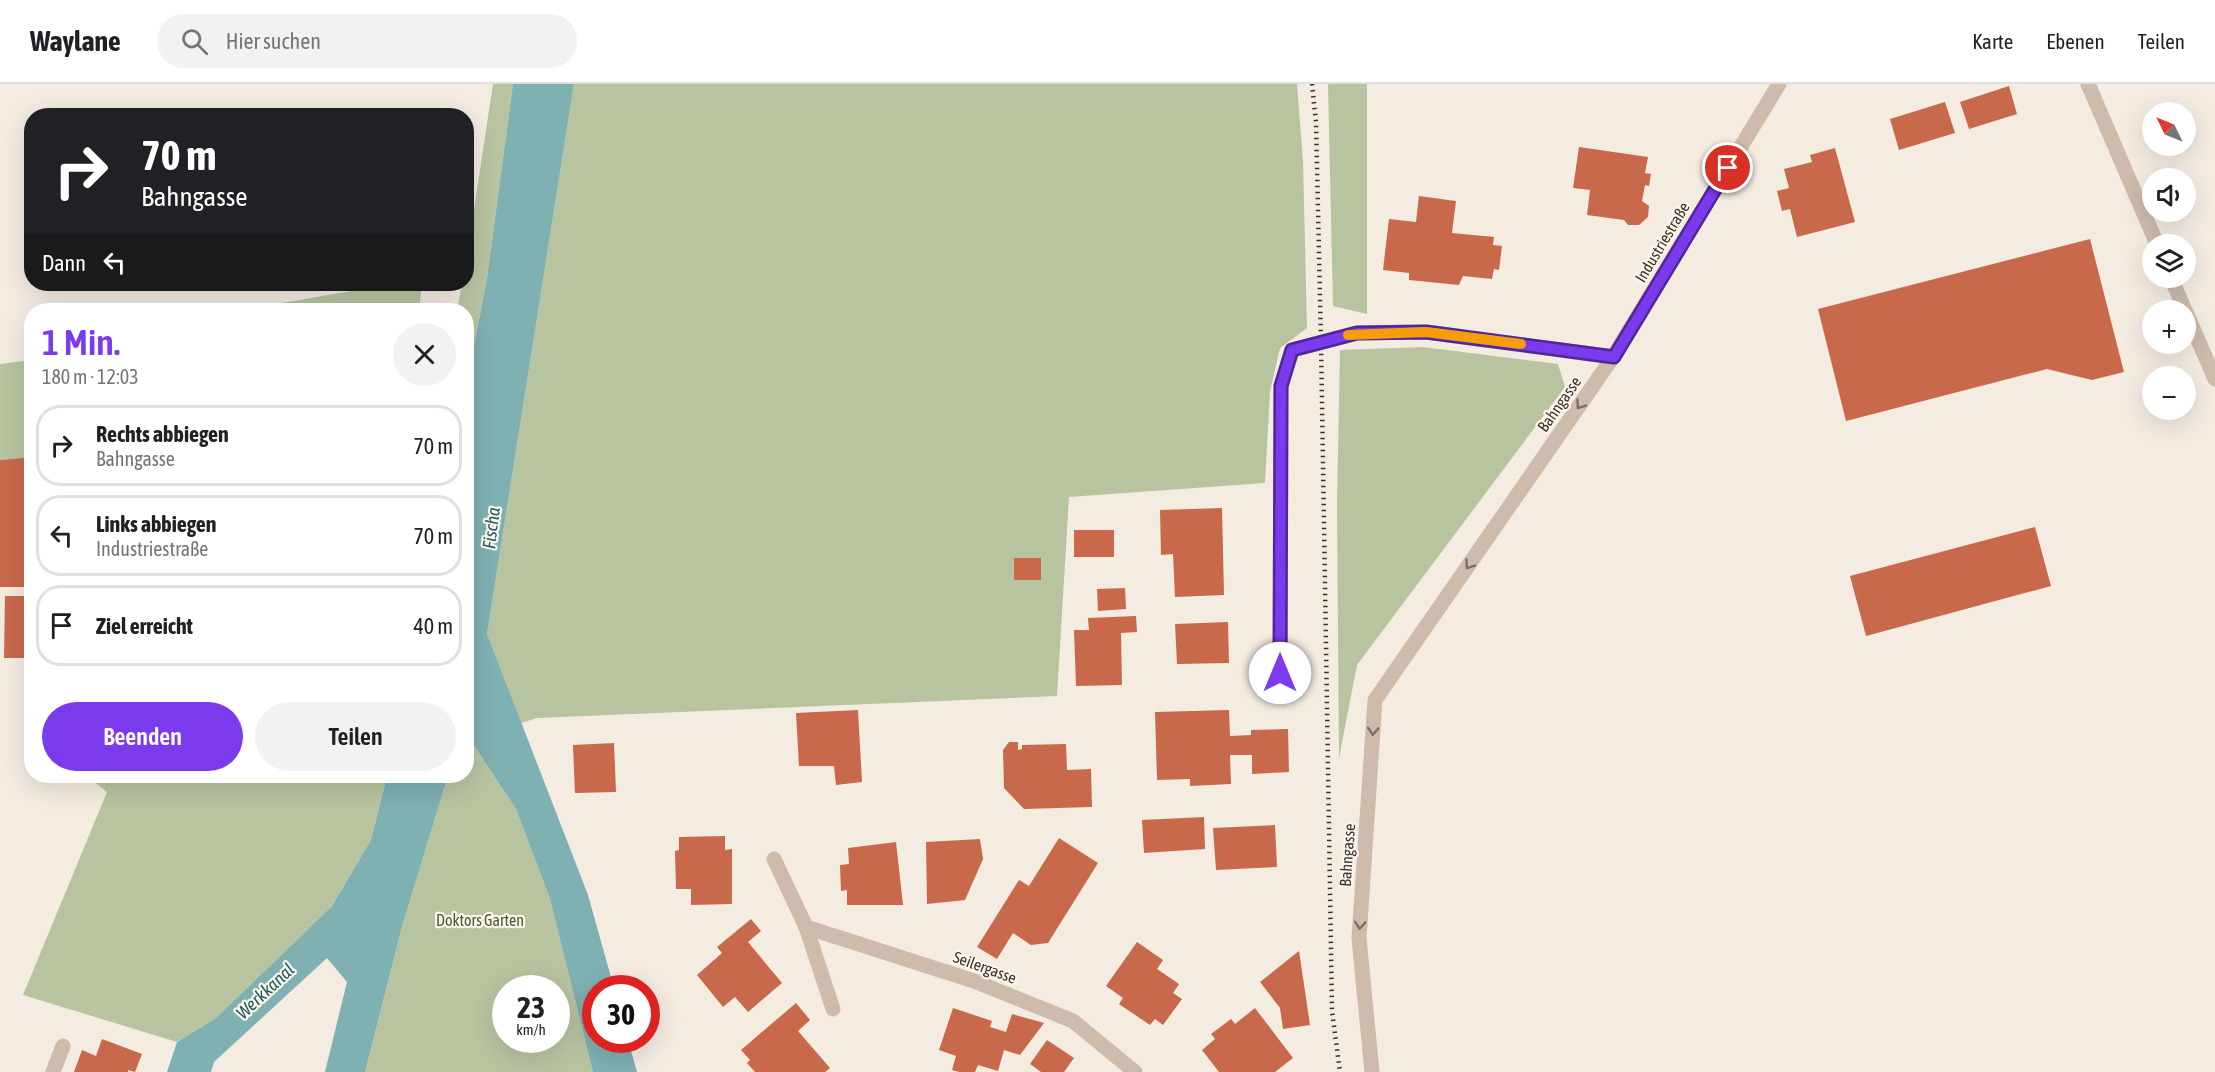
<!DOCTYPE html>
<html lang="de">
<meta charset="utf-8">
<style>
:root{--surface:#fff;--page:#f2f2f2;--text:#202124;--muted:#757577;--line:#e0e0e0;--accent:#7c3aed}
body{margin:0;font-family:"Asap Condensed",sans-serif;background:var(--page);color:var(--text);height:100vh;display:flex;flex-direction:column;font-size:22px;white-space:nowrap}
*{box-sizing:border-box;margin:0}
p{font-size:20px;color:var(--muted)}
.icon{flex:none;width:33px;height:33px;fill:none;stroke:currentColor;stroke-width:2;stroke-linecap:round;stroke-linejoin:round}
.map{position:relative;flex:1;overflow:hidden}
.side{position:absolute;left:24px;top:219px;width:450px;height:480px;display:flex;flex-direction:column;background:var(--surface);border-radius:24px;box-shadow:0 6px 24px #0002}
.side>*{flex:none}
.guide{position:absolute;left:24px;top:24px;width:450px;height:183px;border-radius:24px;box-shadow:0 6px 24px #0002;background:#202124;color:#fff;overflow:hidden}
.needle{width:39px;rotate:313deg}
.tools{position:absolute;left:2142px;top:18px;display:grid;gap:12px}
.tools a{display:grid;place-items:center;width:54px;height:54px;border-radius:50%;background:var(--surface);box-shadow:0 6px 24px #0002;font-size:30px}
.speed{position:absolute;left:492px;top:891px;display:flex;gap:12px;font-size:30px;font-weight:700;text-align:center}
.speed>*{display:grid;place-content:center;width:78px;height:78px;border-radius:50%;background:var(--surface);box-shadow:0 6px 24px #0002;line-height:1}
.speed small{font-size:15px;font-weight:400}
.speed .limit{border:9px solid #d22;background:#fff;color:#111}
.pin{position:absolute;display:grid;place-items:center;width:51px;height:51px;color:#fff;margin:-26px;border:3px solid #fff;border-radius:50%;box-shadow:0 2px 6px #0007}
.me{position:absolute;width:66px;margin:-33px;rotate:0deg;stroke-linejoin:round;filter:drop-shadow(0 0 4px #0008)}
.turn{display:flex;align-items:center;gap:21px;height:126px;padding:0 18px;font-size:27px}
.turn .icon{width:78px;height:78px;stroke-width:2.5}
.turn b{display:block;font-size:42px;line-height:51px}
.then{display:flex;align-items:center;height:57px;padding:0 18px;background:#0003;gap:12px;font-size:22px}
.round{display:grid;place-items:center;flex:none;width:63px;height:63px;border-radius:32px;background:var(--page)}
.headline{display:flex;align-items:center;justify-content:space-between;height:102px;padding:0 18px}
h1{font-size:36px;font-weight:600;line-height:45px;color:var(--accent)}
.action{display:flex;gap:12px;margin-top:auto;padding:12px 18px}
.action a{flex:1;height:69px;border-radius:36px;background:var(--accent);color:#fff;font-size:24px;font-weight:600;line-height:69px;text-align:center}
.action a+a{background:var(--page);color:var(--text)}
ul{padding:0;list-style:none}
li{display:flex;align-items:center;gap:18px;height:81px;margin:0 12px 9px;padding:0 6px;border:3px solid var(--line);border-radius:24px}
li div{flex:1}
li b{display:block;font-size:22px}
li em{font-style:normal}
header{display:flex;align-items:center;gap:36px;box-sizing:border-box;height:84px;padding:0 30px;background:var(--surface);border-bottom:2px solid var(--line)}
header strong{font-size:28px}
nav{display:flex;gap:33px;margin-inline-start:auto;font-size:21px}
.search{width:420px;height:54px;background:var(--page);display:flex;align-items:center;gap:15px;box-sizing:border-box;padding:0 21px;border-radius:33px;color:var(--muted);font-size:22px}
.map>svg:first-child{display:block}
</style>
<header>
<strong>Waylane</strong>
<div class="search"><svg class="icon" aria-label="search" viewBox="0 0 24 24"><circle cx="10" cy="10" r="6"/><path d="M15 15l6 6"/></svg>Hier suchen</div>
<nav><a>Karte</a><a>Ebenen</a><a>Teilen</a></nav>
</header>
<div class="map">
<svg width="2215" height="988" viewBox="0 0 2215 988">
<rect width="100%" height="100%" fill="#f4ebe1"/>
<g fill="#b8c4a0" fill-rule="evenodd">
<path d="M 493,0 L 513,0 L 487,194 L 467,299 L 466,226 L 457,226 L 462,200 L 466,200 L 467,172 Z"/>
<path d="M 574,0 L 1297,0 L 1303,77 L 1307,244 L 1280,264 L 1270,307 L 1265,399 L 1069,413 L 1057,612 L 537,634 L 521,639 L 487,550 Z"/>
<path d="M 1328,0 L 1367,0 L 1367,230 L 1333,222 Z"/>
<path d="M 392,200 L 422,200 L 419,226 L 241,226 Z"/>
<path d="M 1423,263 L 1558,280 L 1565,303 L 1357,581 L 1339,674 L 1337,420 L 1340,266 Z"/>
<path d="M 31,276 L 31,373 L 0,376 L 0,280 Z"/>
<path d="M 467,651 L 516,725 L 550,815 L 593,988 L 365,988 L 403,839 L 448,692 L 466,692 ZM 506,904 L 556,904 L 556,956 L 506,956 Z"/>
<path d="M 87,692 L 387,692 L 371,756 L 332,822 L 216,934 L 177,958 L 23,911 L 107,708 Z"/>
</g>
<g fill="#7fb0b2">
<path d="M 513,0 L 574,0 L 487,550 L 588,811 L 614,904 L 596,904 L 596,956 L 628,956 L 637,988 L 593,988 L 550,815 L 516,725 L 467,651 L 467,299 L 487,194 Z"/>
<path d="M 387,692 L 448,692 L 403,839 L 365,988 L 325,988 L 347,898 L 327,874 L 214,978 L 211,988 L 167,988 L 177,958 L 216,934 L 332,822 L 371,756 Z"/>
</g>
<g fill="#c8694b">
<path d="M 2009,2 L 2017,30 L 1969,45 L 1960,18 Z"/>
<path d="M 1945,18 L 1955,49 L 1899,66 L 1890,35 Z"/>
<path d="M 1579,63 L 1648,73 L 1645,89 L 1651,90 L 1649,102 L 1645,101 L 1642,117 L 1649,122 L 1648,133 L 1639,141 L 1628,141 L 1624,136 L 1587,131 L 1590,106 L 1573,104 Z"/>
<path d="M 1835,64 L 1855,138 L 1797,153 L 1790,125 L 1782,127 L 1777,107 L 1789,104 L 1784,85 L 1812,78 L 1810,71 Z"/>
<path d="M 1419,112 L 1456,117 L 1452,149 L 1494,153 L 1493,161 L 1502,162 L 1499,186 L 1494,185 L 1492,195 L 1463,192 L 1459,201 L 1409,196 L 1409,189 L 1383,186 L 1389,135 L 1416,138 Z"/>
<path d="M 2090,155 L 2124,288 L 2092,296 L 2047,285 L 1846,337 L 1818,225 Z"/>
<path d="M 32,373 L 32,503 L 0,503 L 0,376 Z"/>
<path d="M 1222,424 L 1224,511 L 1175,513 L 1173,470 L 1161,471 L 1160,426 Z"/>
<path d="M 2035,443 L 2051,502 L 1866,552 L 1850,492 Z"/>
<rect x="1074" y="446" width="40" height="27"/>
<rect x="1014" y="474" width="27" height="22"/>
<path d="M 1125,504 L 1126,525 L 1098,527 L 1097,505 Z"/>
<path d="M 5,512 L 32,512 L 32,574 L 4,574 Z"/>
<path d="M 1136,532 L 1137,548 L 1121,549 L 1122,601 L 1076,602 L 1074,546 L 1089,546 L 1088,534 Z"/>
<path d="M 1228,538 L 1229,579 L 1177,580 L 1175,540 Z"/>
<path d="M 858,626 L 862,698 L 836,701 L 834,682 L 799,682 L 796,629 Z"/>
<path d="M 1229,626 L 1230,652 L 1251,651 L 1251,646 L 1288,645 L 1289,688 L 1252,690 L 1252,671 L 1230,671 L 1231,700 L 1190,702 L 1190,695 L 1157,696 L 1155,628 Z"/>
<path d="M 1009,658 L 1018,658 L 1018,666 L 1022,665 L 1022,661 L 1066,660 L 1067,686 L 1091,685 L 1092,723 L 1024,725 L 1004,704 L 1003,666 Z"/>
<path d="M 614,659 L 616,708 L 575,709 L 573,661 Z"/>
<path d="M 1204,733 L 1205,765 L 1144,769 L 1142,736 Z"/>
<path d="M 1275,741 L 1277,783 L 1216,786 L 1213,744 Z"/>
<path d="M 725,752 L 725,766 L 732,765 L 732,820 L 691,821 L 691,805 L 676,805 L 675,767 L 679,766 L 679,753 Z"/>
<path d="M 1059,754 L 1098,779 L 1048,859 L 1031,861 L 1013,849 L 997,875 L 977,863 L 1019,796 L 1029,802 Z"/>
<path d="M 980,755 L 983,775 L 965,816 L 927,820 L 926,758 Z"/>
<path d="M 896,758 L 903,821 L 847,821 L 847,806 L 841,807 L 840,781 L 849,780 L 848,764 Z"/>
<path d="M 751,835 L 761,847 L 748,858 L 782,899 L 748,928 L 735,913 L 723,923 L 697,891 L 722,869 L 717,863 Z"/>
<path d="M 1137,858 L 1163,876 L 1157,885 L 1179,900 L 1173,909 L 1182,915 L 1163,941 L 1155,935 L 1150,941 L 1119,920 L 1123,914 L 1106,902 Z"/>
<path d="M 1299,867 L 1310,941 L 1283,945 L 1280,924 L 1260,898 Z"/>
<path d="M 796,919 L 810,936 L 798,947 L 830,984 L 825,988 L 755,988 L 747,979 L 750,976 L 741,966 Z"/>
<path d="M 953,924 L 992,937 L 990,943 L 1006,948 L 1012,930 L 1044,939 L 1020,971 L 1004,966 L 998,987 L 978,981 L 975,988 L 959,988 L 952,986 L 956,972 L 939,966 Z"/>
<path d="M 1255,924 L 1293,974 L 1275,988 L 1219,988 L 1202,966 L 1215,955 L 1211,950 L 1231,935 L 1235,940 Z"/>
<path d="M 102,955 L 142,970 L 135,988 L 128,986 L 128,988 L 74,988 L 82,966 L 96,972 Z"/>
<path d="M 1047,956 L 1074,974 L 1064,988 L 1041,988 L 1030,980 Z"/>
</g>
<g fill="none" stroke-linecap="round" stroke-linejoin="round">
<g stroke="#cdbbac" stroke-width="15">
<path d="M 2088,0 L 2157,160"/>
<path d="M 2171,194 L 2215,295"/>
<path d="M 1280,589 L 1281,302 L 1292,266 L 1357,249 L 1426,248 L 1613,273"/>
<path d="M 774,775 L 806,843 L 974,897 L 1073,937 L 1135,988"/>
<path d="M 806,843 L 833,925"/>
<path d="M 53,988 L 63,962"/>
<path d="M 1372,988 L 1359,854 L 1375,616 L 1613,273 L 1779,0"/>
</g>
<path stroke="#3b302b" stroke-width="4.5" stroke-dasharray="1.5 4.5" stroke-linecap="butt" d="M 1312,0 L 1316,38 L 1321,257 L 1332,927 L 1340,988"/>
</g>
<defs><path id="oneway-chevron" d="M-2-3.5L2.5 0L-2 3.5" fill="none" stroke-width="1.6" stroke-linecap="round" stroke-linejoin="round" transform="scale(1.5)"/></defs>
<g stroke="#7d6f65">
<use href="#oneway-chevron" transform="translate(1580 321) rotate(125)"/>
<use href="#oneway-chevron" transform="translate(1469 481) rotate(125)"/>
<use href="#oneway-chevron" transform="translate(1373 647) rotate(94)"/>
<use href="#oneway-chevron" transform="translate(1360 841) rotate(94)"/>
</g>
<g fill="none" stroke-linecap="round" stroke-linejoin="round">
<g stroke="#51269a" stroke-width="15">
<path id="route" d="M 1280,589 L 1281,302 L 1292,266 L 1357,249 L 1426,248 L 1614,273 L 1728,84"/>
</g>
<use href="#route" stroke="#7c3aed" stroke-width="10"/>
<path stroke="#f59e0b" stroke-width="10" d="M 1348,251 L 1426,248 L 1521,260"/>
</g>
<g text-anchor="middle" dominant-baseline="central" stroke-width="4.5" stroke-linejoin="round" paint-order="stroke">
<g font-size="16" fill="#3b302b" stroke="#fbf5ee">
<text transform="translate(1662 158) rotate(-59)">Industriestraße</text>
<text transform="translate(1559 320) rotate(-55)">Bahngasse</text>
<text transform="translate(1347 771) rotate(-86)">Bahngasse</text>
<text transform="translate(985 883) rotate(20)">Seilergasse</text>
</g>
<g font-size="16" fill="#4a5a2e" stroke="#fbf5ee">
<text x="480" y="836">Doktors Garten</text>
</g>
<g font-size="18" font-style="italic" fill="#1f5a5e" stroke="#fbf5ee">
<text transform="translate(491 444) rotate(-83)">Fischa</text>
<text transform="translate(265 907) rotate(-43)">Werkkanal</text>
</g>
</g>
</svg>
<div class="tools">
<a><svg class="needle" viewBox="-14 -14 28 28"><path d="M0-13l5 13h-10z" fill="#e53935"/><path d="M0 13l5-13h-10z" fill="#757577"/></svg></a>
<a><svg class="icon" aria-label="sound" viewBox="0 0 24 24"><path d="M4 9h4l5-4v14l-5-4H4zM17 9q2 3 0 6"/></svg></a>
<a><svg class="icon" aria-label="layers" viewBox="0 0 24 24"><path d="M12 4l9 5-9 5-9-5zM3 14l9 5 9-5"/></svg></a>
<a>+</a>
<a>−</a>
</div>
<div class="speed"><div>23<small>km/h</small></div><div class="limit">30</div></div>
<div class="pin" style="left:1728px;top:84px;background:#d93025"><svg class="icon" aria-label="arrive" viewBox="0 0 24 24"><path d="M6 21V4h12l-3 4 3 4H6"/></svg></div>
<svg class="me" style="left:1280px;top:589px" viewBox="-20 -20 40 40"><circle r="19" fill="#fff"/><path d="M0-13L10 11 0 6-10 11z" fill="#7c3aed"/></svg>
<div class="guide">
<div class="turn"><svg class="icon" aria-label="right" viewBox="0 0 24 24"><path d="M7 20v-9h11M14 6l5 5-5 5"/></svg><div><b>70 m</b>Bahngasse</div></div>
<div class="then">Dann<svg class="icon" aria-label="left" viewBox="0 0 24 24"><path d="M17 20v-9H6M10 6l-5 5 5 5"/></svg></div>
</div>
<section class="side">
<div class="headline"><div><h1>1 Min.</h1><p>180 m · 12:03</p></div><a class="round"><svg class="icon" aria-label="close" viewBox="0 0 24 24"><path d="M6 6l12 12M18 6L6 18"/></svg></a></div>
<ul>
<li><svg class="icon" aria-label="right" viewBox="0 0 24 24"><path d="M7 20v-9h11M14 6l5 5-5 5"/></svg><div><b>Rechts abbiegen</b><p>Bahngasse</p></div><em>70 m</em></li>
<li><svg class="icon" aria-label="left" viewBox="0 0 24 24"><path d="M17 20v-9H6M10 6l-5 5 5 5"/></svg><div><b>Links abbiegen</b><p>Industriestraße</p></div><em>70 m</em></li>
<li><svg class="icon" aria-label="arrive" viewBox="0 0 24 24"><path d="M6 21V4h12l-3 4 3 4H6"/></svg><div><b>Ziel erreicht</b></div><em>40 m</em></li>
</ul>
<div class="action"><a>Beenden</a><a>Teilen</a></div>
</section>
</div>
